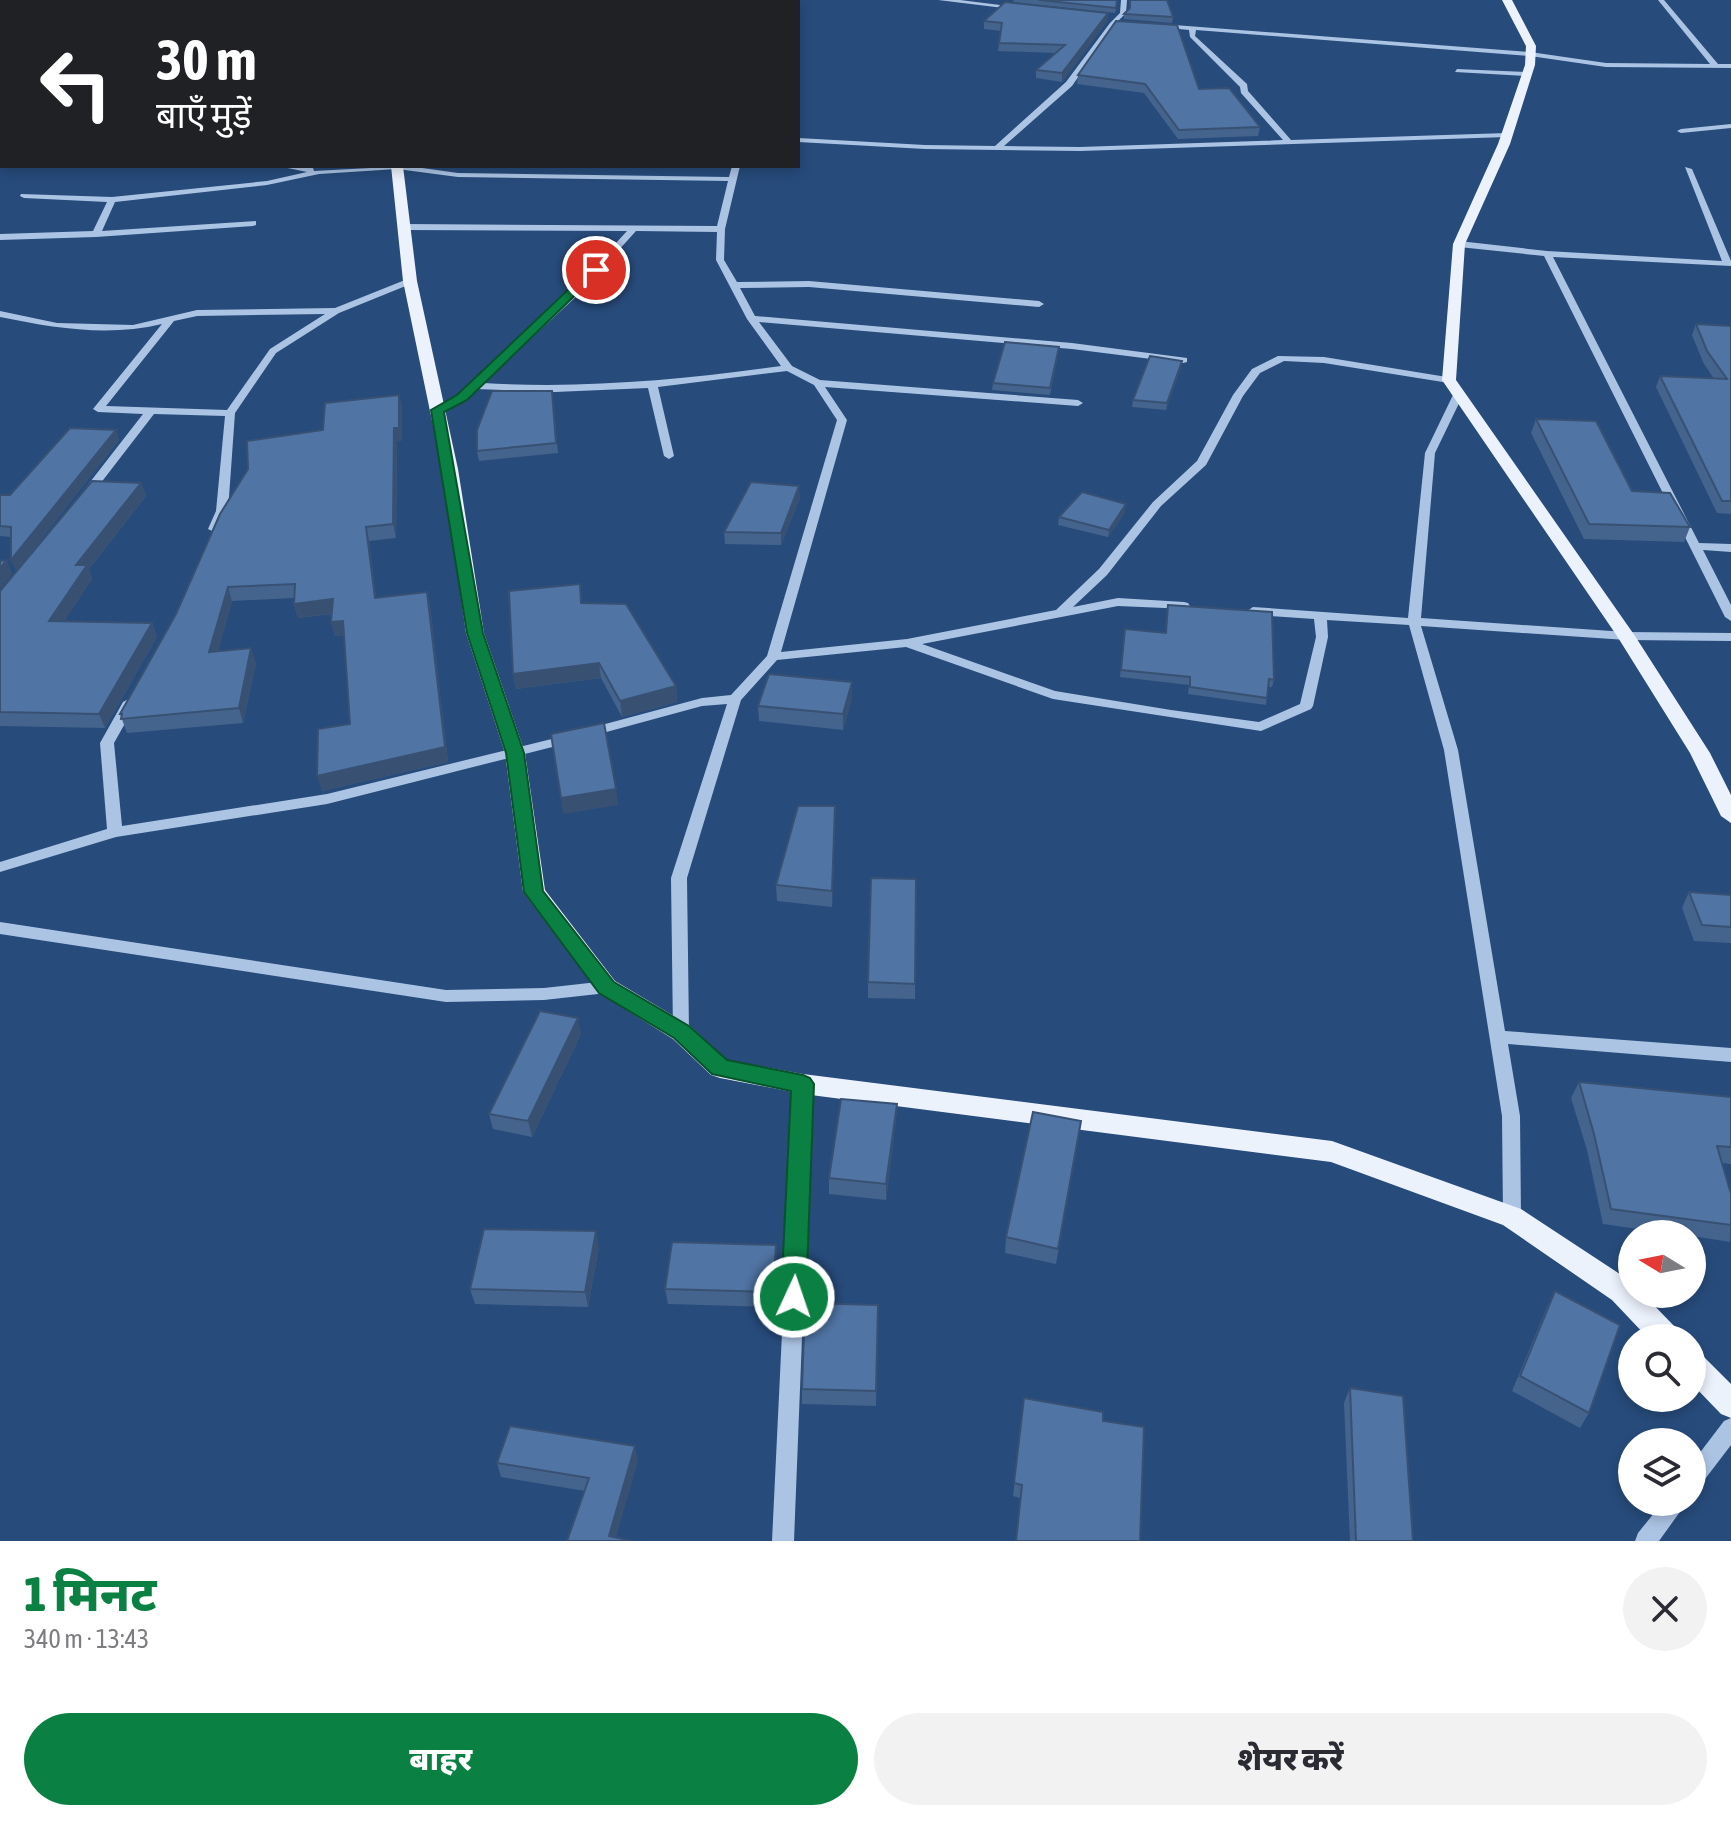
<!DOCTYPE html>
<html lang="hi">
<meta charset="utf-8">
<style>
:root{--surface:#fff;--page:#f2f2f3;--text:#2b2b33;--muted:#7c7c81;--accent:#0b8043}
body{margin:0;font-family:"Asap Condensed","Noto Sans Devanagari",sans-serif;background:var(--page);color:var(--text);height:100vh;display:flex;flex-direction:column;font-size:30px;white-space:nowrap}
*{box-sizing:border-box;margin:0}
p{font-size:26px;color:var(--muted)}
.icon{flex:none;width:44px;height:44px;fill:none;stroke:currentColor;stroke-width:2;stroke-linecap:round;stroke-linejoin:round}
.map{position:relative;height:1541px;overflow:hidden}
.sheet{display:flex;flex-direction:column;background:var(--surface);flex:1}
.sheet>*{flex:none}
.guide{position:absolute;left:0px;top:0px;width:800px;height:168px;box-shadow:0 4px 12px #0003;background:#202124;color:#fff;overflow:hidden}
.needle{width:52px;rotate:280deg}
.fabs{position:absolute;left:1618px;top:1220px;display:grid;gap:16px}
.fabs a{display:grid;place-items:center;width:88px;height:88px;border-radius:50%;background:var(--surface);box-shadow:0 4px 12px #0003;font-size:40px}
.pin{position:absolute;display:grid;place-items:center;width:68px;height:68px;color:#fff;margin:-34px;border:4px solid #fff;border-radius:50%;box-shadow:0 2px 8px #0007}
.me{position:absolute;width:88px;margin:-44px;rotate:3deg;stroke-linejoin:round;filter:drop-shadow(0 0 6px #0008)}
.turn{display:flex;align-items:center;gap:28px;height:168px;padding:0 24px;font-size:36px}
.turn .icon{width:104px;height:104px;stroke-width:2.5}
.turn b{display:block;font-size:56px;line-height:68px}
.round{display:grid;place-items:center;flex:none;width:84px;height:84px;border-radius:42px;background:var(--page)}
.summary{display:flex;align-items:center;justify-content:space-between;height:136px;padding:0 24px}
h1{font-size:48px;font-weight:800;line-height:60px;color:var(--accent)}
.primary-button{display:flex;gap:16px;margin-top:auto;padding:16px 24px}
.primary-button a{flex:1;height:92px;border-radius:48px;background:var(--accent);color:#fff;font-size:32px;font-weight:800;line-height:92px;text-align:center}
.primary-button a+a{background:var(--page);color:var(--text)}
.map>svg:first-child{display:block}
</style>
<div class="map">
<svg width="1731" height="1541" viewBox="0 0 1731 1541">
<rect width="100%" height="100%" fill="#274b7b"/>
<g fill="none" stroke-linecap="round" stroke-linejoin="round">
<g fill="#acc4e4" fill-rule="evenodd">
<path d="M 364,0 L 413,0 L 408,2 L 359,2 Z"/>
<path d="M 438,0 L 496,0 L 501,2 L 444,2 Z"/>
<path d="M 938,0 L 960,0 L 1023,8 L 1020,10 Z"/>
<path d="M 1121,0 L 1127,0 L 1126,13 L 1114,25 L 1072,86 L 1004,146 L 1080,147 L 1283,140 L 1241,93 L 1240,87 L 1190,37 L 1189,30 L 1159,27 L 1161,24 L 1530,52 L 1606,63 L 1710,64 L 1658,0 L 1664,0 L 1718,64 L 1731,64 L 1731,68 L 1606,67 L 1530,56 L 1196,30 L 1195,36 L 1247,84 L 1248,91 L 1291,140 L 1507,133 L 1511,135 L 1507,137 L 1080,151 L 925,149 L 798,142 L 798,138 L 925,145 L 995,146 L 1066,82 L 1110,23 L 1120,13 Z"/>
<path d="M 1457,69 L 1527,72 L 1531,74 L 1527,76 L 1455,72 Z"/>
<path d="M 1731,124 L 1731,128 L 1681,133 L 1677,131 L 1681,129 Z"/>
<rect x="0" y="157" width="2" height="4"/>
<path d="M 278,166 L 313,168 L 314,171 L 408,166 L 458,173 L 729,177 L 732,166 L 740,166 L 725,229 L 724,260 L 737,282 L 809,281 L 1039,301 L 1044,304 L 1039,307 L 809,287 L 740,288 L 755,316 L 1072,343 L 1187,358 L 1187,362 L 1183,363 L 1072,349 L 759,322 L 792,366 L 820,380 L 1078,400 L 1083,403 L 1078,406 L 825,387 L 847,420 L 781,652 L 907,639 L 1056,610 L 1099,569 L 1153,502 L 1197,461 L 1233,395 L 1252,369 L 1278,356 L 1324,357 L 1453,378 L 1453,382 L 1449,383 L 1324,363 L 1284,361 L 1260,373 L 1243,396 L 1206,465 L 1161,506 L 1107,575 L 1073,607 L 1118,598 L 1184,602 L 1188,603 L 1190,606 L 1188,609 L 1118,606 L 922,644 L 1055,691 L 1171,710 L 1259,722 L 1300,704 L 1316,637 L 1314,619 L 1253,615 L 1247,611 L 1253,607 L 1408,618 L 1425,453 L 1453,395 L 1454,393 L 1462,393 L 1463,395 L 1435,453 L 1421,618 L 1626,632 L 1731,633 L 1731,641 L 1626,640 L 1421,626 L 1458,750 L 1505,1031 L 1731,1048 L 1731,1062 L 1508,1044 L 1520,1116 L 1521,1217 L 1519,1223 L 1512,1225 L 1505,1223 L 1503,1217 L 1502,1116 L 1444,750 L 1409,625 L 1327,620 L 1328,637 L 1313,706 L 1311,709 L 1261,731 L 1053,699 L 906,647 L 777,660 L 741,700 L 687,878 L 689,1032 L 687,1037 L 681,1038 L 675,1037 L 673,1032 L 671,878 L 727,704 L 702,706 L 588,737 L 581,733 L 583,730 L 702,698 L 731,695 L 767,656 L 837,420 L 814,385 L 787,371 L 658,387 L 674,456 L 669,459 L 664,456 L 648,388 L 555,392 L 476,389 C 465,400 449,412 433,412 L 433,408 L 458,395 L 573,290 L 627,231 L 405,230 L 401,227 L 405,224 L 717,226 L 728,181 L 458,177 L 397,169 L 319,174 L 267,185 L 115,202 L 102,231 L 256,221 L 256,225 L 253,226 L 96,237 L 0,240 L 0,234 L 93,231 L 107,202 L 24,198 L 20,196 L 21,194 L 112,197 L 267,181 L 307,172 ZM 636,231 L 717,232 L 716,260 L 747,319 L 781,366 C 682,380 583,389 483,383 L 579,294 Z"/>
<path d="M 1685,167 L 1692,169 L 1731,261 L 1731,266 L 1553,257 L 1699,543 L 1731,544 L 1731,552 L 1703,550 L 1731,605 L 1731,621 L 1725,617 L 1544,256 L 1459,247 L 1455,244 L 1459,241 L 1547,251 L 1722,261 Z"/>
<path d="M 410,278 L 415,281 L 413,283 L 339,313 L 276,353 L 235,413 L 228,511 L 220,529 L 214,532 L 208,529 L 216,511 L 225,416 L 154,414 L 90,497 L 86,498 L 80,495 L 143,414 L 98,412 L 93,409 L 162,324 C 108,337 54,328 0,317 L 0,311 L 57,323 L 133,325 L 197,310 L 335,308 ZM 325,314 L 270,349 L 227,410 L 106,406 L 174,321 L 197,316 Z"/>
<path d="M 130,698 L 137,702 L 114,743 L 122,826 L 327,794 L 568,735 L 575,739 L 568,743 L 327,804 L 116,837 L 0,872 L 0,862 L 107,829 L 100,743 L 123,702 Z"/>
<path d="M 0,922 L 446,990 L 544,988 L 607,981 L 613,983 L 615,987 L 613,991 L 607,993 L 544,1000 L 446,1002 L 0,934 Z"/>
<path d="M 803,1077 L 809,1079 L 812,1084 L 794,1541 L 772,1541 L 794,1084 L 797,1079 Z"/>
<path d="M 1731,1418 L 1731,1445 L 1699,1487 L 1692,1490 L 1692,1463 L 1724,1421 Z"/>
<path d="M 1663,1502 L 1687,1502 L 1659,1541 L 1635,1541 L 1638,1533 Z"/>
</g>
<g fill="#ecf2fc" fill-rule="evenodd">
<path d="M 356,0 L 366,0 L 367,2 L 357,2 Z"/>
<path d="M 1502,0 L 1512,0 L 1536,46 L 1535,65 L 1510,144 L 1465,244 L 1456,380 L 1635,636 L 1710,753 L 1731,795 L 1731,823 L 1721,816 L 1690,753 L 1617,636 L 1442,380 L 1453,244 L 1498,144 L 1525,65 L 1526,46 Z"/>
<path d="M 391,166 L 403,166 L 417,281 L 458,469 L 484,633 L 525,753 L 545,890 L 615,981 L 689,1025 L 727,1060 L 803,1074 L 1332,1141 L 1521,1209 L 1632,1282 L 1632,1294 L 1643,1294 L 1677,1329 L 1681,1338 L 1648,1338 L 1612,1300 L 1503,1225 L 1331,1162 L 803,1094 L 720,1078 L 711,1075 L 673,1039 L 599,993 L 523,892 L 505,753 L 466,633 L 442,469 L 403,281 Z"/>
<path d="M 1692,1351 L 1702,1355 L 1731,1384 L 1731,1418 L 1721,1414 L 1692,1384 Z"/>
</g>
</g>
<g fill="#45648d">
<path d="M 1014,0 L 1118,0 L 1115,13 L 1013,2 Z"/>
<path d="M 1108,13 L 1107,21 L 1062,82 L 1036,78 L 1036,70 L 1056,53 L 998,51 L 1001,31 L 984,29 L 984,21 Z"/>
<path d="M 1124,14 L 1173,17 L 1172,23 L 1124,19 Z"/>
<path d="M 0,15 L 2,15 L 2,147 L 0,147 L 0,119 L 2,119 L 2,118 L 0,118 L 0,80 L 2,80 L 2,78 L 0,78 Z"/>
<path d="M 1078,75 L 1199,89 L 1260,127 L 1258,136 L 1178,139 L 1144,93 L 1077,84 Z"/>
<path d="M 1696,324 L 1731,326 L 1731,514 L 1717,513 L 1656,387 L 1660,376 L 1714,379 L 1703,362 L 1692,335 Z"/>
<path d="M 1058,354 L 1050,395 L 992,390 L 993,383 Z"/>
<path d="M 1181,367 L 1166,410 L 1132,407 L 1133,400 Z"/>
<path d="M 552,391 L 558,453 L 479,461 L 477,451 Z"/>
<path d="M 399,395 L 402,408 L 402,441 L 397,441 L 396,538 L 369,541 L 376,598 L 427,592 L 430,606 L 448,762 L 322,791 L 350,724 L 344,635 L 335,636 L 331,622 L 332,614 L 298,618 L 294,604 L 294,598 L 232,601 L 218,651 L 256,663 L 243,723 L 127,733 L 120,714 L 323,430 Z"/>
<path d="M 1536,419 L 1632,491 L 1690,527 L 1684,542 L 1584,539 L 1531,433 Z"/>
<path d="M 119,440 L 16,571 L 11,537 L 0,536 L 0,495 L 10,495 Z"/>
<path d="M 141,483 L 146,496 L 89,569 L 92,579 L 64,621 L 152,623 L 157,637 L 105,728 L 0,726 L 0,591 Z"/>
<path d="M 800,498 L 781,545 L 725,544 L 724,532 Z"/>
<path d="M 1125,512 L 1108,537 L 1058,525 L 1059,517 Z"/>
<path d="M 582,603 L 676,686 L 677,702 L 622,717 L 601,678 L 516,689 L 513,674 Z"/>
<path d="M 1125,629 L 1274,680 L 1272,687 L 1268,687 L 1266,705 L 1188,694 L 1189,685 L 1120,677 Z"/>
<path d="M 852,698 L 843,730 L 759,721 L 758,706 Z"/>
<path d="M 835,822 L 832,907 L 777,901 L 776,885 Z"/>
<path d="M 1689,892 L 1731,895 L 1731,943 L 1694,941 L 1682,908 Z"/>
<path d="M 868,982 L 915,984 L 915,999 L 868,998 Z"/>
<path d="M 581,1034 L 532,1137 L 493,1129 L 489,1114 Z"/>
<path d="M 1579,1082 L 1731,1097 L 1731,1164 L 1722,1163 L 1731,1194 L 1730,1242 L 1692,1236 L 1692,1234 L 1673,1234 L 1603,1224 L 1587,1150 L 1571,1098 Z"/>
<path d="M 897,1104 L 896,1120 L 886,1200 L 829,1194 L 829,1178 Z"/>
<path d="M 1081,1121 L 1056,1264 L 1005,1253 L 1006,1237 Z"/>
<path d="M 599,1247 L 588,1307 L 475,1304 L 470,1289 Z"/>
<path d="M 777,1261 L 774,1307 L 668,1304 L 665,1289 Z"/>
<path d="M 1555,1291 L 1589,1413 L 1580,1428 L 1512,1391 L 1547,1307 Z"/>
<path d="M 878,1305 L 876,1406 L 802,1404 L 802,1389 Z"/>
<path d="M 1350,1388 L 1413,1541 L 1350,1541 L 1344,1403 Z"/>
<path d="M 1024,1398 L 1103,1412 L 1020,1498 L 1013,1496 Z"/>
<path d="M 638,1461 L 567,1541 L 585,1491 L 501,1477 L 497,1463 Z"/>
</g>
<g fill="#385173">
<path d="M 1108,13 L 1107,21 L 1062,82 L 1062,73 Z"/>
<path d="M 1182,361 L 1181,367 L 1166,410 L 1167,403 Z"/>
<path d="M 399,395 L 402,408 L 402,441 L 397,441 L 396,538 L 393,524 L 394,428 Z"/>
<path d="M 116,430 L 119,440 L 16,571 L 11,560 Z"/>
<path d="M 141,483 L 146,496 L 89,569 L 92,579 L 55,636 L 49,621 L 76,565 Z"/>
<path d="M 799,486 L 800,498 L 781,545 L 781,533 Z"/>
<path d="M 1126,504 L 1125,512 L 1108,537 L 1109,530 Z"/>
<path d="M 366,527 L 369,541 L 378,612 L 375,598 Z"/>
<path d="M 7,560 L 12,574 L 0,589 L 0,568 Z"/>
<path d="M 228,587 L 232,601 L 214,666 L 209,652 Z"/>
<path d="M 427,592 L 430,606 L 448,762 L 322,791 L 317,776 L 445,747 Z"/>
<path d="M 333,599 L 337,613 L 298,618 L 294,604 Z"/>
<path d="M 343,621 L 347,635 L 335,636 L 331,622 Z"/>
<path d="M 152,623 L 157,637 L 105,728 L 99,714 Z"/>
<path d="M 251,648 L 256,663 L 243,723 L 239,708 Z"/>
<path d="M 599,663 L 601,678 L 516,689 L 513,674 Z"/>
<path d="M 852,682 L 852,698 L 843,730 L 843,714 Z"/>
<path d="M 676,686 L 677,702 L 622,717 L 620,701 Z"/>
<path d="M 616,789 L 618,805 L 563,814 L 561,798 Z"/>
<path d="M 835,806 L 835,822 L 832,907 L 832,891 Z"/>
<path d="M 578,1018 L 581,1034 L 532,1137 L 528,1121 Z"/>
<path d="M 897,1104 L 896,1120 L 886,1200 L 886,1184 Z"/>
<path d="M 596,1231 L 599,1247 L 588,1307 L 585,1292 Z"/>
<path d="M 776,1245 L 777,1261 L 774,1307 L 773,1292 Z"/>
<path d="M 635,1446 L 638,1461 L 615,1541 L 609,1536 Z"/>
</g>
<g fill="#5074a4" stroke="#385173" stroke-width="2">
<path d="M 1039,0 L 1117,0 L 1116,8 Z"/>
<path d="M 1130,0 L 1167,0 L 1173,17 L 1124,14 L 1130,8 Z"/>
<path d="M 1005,2 L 1108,13 L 1062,73 L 1036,70 L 1065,45 L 999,43 L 1002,23 L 984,21 Z"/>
<path d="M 0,15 L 2,15 L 2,140 L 0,140 L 0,119 L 2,119 L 2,111 L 0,111 L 0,80 L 2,80 L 2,71 L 0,71 Z"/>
<path d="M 1116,21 L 1177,25 L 1199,89 L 1229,88 L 1260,127 L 1179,130 L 1145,84 L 1078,75 Z"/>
<path d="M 1696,324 L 1731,326 L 1731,501 L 1722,501 L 1660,376 L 1727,379 L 1707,351 Z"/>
<path d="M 1005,342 L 1059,347 L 1050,388 L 993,383 Z"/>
<path d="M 1150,356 L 1182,361 L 1167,403 L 1133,400 Z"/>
<path d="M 492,391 L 552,391 L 556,443 L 477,451 L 477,430 Z"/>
<path d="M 399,395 L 399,428 L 394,428 L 393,524 L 366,527 L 375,598 L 427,592 L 445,747 L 317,776 L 318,729 L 350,724 L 343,621 L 331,622 L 333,599 L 294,604 L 295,584 L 228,587 L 209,652 L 251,648 L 239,708 L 121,719 L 122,714 L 120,714 L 176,614 L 220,514 L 248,469 L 247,441 L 323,430 L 325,403 Z"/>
<path d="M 1536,419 L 1596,421 L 1632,491 L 1670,493 L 1690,527 L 1589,524 Z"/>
<path d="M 70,428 L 116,430 L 11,560 L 11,527 L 0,526 L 0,495 L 10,495 Z"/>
<path d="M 92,481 L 141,483 L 76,565 L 87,565 L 49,621 L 152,623 L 99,714 L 0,712 L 0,591 Z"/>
<path d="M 751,482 L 799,486 L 781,533 L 724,532 Z"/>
<path d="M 1082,492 L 1126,504 L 1109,530 L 1059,517 Z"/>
<path d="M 7,560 L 0,568 L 0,561 Z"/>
<path d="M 580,584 L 581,603 L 626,604 L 676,686 L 620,701 L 599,663 L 513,674 L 509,591 Z"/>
<path d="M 1168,605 L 1272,612 L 1274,680 L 1269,679 L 1267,698 L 1190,687 L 1190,677 L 1121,670 L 1125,629 L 1166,633 Z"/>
<path d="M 769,674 L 852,682 L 843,714 L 758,706 Z"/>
<path d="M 604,723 L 616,789 L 561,798 L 551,734 Z"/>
<path d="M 798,806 L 835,806 L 832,891 L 776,885 Z"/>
<path d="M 871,878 L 916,879 L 915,984 L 868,982 Z"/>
<path d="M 1689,892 L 1731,895 L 1731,927 L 1702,925 Z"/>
<path d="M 540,1011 L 578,1018 L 528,1121 L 489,1114 Z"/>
<path d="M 1579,1082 L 1731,1097 L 1731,1147 L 1717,1146 L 1731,1194 L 1731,1225 L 1611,1209 L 1594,1134 Z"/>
<path d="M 841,1099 L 897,1104 L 886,1184 L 829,1178 Z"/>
<path d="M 1033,1112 L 1081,1121 L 1058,1249 L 1006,1237 Z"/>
<path d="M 484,1229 L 596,1231 L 585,1292 L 470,1289 Z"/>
<path d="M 672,1242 L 776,1245 L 773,1292 L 665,1289 Z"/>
<path d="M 1555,1291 L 1620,1325 L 1589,1413 L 1520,1376 Z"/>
<path d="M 805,1303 L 878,1305 L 876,1391 L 802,1389 Z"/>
<path d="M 1350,1388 L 1403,1396 L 1413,1541 L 1356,1541 Z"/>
<path d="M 1024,1398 L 1103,1412 L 1103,1421 L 1144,1427 L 1140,1541 L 1016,1541 L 1022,1485 L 1014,1483 Z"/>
<path d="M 510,1426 L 635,1446 L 609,1536 L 632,1541 L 567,1541 L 589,1478 L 497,1463 Z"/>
</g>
<path fill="#0b8043" stroke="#07532c" stroke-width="2" d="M 591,268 L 601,270 L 467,400 L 444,412 L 483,633 L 524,753 L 543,891 L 614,982 L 689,1026 L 727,1060 L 803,1075 L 810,1078 L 814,1084 L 806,1297 L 802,1305 L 794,1309 L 785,1305 L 781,1297 L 791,1091 L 712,1074 L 674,1038 L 599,993 L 524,892 L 506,753 L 467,633 L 431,410 L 457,395 Z"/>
</svg>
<div class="fabs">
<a><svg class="needle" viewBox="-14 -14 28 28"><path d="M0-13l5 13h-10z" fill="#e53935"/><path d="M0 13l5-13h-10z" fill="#7c7c81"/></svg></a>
<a><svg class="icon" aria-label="search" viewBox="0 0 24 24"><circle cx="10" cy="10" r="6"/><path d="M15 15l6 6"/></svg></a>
<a><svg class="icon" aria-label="layers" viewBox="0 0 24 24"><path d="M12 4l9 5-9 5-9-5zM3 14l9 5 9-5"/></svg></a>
</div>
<div class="pin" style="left:596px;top:270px;background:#d93025"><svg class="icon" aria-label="arrive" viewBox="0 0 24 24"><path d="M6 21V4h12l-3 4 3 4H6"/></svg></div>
<svg class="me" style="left:794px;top:1297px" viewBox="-20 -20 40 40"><circle r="17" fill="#0b8043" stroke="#fff" stroke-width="3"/><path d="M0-11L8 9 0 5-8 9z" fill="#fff"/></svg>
<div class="guide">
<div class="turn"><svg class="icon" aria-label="left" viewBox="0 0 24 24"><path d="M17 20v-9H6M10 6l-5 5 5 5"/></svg><div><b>30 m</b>बाएँ मुड़ें</div></div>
</div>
</div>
<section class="sheet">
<div class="summary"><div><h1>1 मिनट</h1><p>340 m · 13:43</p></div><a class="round"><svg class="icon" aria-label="close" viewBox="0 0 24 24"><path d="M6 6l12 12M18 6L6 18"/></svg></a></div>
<div class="primary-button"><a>बाहर</a><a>शेयर करें</a></div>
</section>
